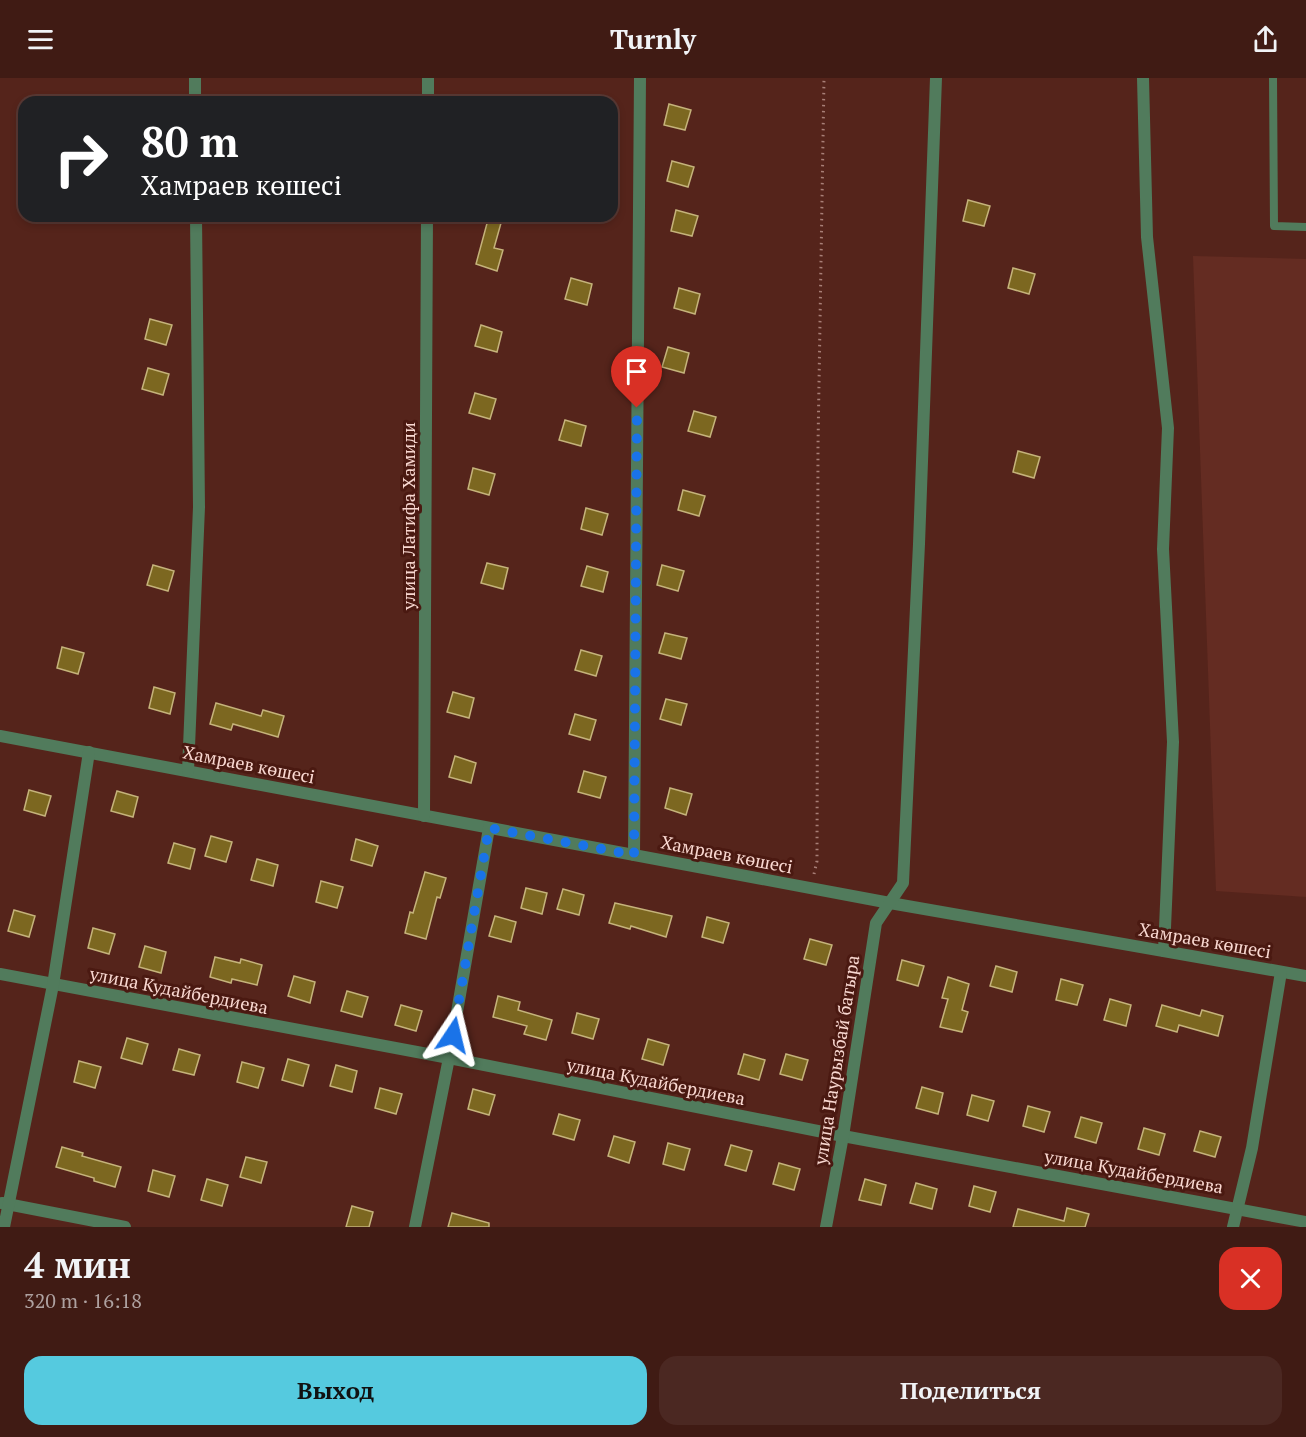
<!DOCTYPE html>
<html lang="ru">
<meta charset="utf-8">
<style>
:root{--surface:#401b14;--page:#4b2822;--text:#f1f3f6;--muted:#aea1a0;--line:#593934;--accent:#55cadf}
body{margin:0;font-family:"PT Serif",serif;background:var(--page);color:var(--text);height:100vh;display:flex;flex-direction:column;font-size:22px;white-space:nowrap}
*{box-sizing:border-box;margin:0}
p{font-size:20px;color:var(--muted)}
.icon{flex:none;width:33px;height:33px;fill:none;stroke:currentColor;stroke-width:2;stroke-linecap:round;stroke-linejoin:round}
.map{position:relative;height:1149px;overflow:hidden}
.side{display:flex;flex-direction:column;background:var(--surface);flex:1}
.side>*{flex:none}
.guide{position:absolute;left:18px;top:18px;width:600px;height:126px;border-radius:18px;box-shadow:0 3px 9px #0003,0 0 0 2px var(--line);background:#202124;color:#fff;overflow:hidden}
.pin{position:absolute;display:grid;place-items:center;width:51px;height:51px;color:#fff;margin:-62px -26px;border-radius:50% 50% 50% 0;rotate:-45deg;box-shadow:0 0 6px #0007}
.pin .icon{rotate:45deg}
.me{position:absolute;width:66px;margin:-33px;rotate:10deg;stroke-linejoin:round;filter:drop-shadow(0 0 4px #0008)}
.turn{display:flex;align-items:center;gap:21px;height:126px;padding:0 24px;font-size:27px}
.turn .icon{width:78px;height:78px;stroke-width:2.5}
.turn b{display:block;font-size:42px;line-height:51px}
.round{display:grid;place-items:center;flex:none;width:63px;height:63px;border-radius:18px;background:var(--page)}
.headline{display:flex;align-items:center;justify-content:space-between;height:102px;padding:0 24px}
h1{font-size:36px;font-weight:700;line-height:45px}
.button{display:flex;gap:12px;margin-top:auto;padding:12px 24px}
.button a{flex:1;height:69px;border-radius:18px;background:var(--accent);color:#111;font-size:24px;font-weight:700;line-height:69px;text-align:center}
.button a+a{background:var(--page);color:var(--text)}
header{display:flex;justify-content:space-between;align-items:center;height:78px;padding:0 24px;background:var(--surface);font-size:27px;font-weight:700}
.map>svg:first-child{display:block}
</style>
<header><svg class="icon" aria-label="menu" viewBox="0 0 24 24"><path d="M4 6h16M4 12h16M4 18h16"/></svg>Turnly<svg class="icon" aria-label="share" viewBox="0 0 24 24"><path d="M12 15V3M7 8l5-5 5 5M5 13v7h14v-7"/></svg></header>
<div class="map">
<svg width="1306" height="1149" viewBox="0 0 1306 1149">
<rect width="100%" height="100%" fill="#55241b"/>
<path fill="#642c22" d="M 1193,178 L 1306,181 L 1306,819 L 1216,813 Z"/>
<g fill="#7c6720" stroke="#c5b37b" stroke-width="1.5">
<path d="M 669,26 L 691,32 L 685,52 L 664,47 Z"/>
<path d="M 672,83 L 694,89 L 688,109 L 667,103 Z"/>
<path d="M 968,122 L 990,128 L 984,148 L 963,143 Z"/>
<path d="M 676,132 L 698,138 L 692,158 L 671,153 Z"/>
<path d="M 489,138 L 503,138 L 494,170 L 503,172 L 497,193 L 476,186 Z"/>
<path d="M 1013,190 L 1035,196 L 1029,216 L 1008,210 Z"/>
<path d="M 571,200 L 592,206 L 587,227 L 565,221 Z"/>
<path d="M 679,210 L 700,216 L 695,236 L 674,230 Z"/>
<path d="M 150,241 L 172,247 L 166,267 L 145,261 Z"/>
<path d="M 481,247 L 502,254 L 497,274 L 475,268 Z"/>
<path d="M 668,269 L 689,275 L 684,295 L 662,289 Z"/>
<path d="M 148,290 L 169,296 L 163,317 L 142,311 Z"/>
<path d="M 475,315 L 496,321 L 490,341 L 469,335 Z"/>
<path d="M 694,333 L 716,339 L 710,359 L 688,353 Z"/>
<path d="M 565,342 L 586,348 L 581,368 L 559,362 Z"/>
<path d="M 1018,373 L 1040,379 L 1034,400 L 1013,394 Z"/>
<path d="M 473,390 L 495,396 L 489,417 L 468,411 Z"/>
<path d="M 683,412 L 705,418 L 699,438 L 678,432 Z"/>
<path d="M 586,430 L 608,436 L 602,457 L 581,451 Z"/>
<path d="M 487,485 L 508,490 L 503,511 L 481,505 Z"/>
<path d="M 153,487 L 174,493 L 168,513 L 147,507 Z"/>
<path d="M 662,487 L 684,493 L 678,513 L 657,507 Z"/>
<path d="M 587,488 L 608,494 L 603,514 L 581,508 Z"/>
<path d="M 665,555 L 687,560 L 681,581 L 659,575 Z"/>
<path d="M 62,569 L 84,575 L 78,596 L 57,590 Z"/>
<path d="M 581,572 L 602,578 L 596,598 L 575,592 Z"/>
<path d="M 154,609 L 175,615 L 170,636 L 149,630 Z"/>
<path d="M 453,614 L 474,620 L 469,640 L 447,634 Z"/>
<path d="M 666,621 L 687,626 L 681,647 L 660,641 Z"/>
<path d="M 216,625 L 261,638 L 263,632 L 284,638 L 278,659 L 233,646 L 231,652 L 210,646 Z"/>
<path d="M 575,636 L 596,642 L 590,662 L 569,656 Z"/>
<path d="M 455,678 L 476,685 L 471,705 L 449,699 Z"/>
<path d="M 584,693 L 606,699 L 600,720 L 578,714 Z"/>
<path d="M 670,710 L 692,716 L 686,737 L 665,730 Z"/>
<path d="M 29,712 L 51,718 L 45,738 L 24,732 Z"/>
<path d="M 117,713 L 138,719 L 133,739 L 111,733 Z"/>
<path d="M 211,758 L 232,764 L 226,784 L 205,778 Z"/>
<path d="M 356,761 L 378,768 L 372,788 L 351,782 Z"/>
<path d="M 174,765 L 195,771 L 190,791 L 168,785 Z"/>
<path d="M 257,781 L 278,787 L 273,808 L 251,802 Z"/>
<path d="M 425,794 L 446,800 L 440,820 L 437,819 L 426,861 L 405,855 L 410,834 L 413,835 Z"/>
<path d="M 321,803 L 343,809 L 337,830 L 316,824 Z"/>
<path d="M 526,810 L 547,815 L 542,836 L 521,830 Z"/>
<path d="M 563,811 L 584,817 L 579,837 L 557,831 Z"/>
<path d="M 615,825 L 672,838 L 666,859 L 631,848 L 630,851 L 609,845 Z"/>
<path d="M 14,832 L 35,838 L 29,859 L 8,853 Z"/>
<path d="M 495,838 L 516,844 L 511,864 L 489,858 Z"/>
<path d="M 707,839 L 729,845 L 723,865 L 702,859 Z"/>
<path d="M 93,850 L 115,856 L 109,876 L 88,870 Z"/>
<path d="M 810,861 L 832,867 L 826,887 L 804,881 Z"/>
<path d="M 145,868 L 166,874 L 161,895 L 139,889 Z"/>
<path d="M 215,879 L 240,885 L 241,881 L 262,887 L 257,907 L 232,901 L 231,905 L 210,899 Z"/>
<path d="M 902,882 L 924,888 L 918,908 L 897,902 Z"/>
<path d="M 996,888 L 1017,894 L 1012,914 L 990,908 Z"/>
<path d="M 294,898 L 315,904 L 310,925 L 288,918 Z"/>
<path d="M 948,899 L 969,906 L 962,932 L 968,934 L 962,954 L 940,949 L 948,921 L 942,920 Z"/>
<path d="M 1061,901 L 1083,907 L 1077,927 L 1056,922 Z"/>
<path d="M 347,913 L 368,919 L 362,939 L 341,933 Z"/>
<path d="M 498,918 L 520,924 L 518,932 L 552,942 L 546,962 L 524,956 L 527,948 L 493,939 Z"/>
<path d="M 1110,921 L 1131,927 L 1126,948 L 1104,942 Z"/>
<path d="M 401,927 L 422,933 L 416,953 L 395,947 Z"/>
<path d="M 1162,927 L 1200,938 L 1202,932 L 1223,938 L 1218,958 L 1179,947 L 1177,954 L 1156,948 Z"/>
<path d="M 577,935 L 599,941 L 593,961 L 572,955 Z"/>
<path d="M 127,960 L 148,966 L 142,986 L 121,980 Z"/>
<path d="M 648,961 L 669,967 L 663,987 L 642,981 Z"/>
<path d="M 179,971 L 200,977 L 194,997 L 173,992 Z"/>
<path d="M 744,976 L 765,982 L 759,1002 L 738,996 Z"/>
<path d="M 786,976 L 808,982 L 802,1002 L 780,996 Z"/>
<path d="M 288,981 L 309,987 L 303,1008 L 282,1002 Z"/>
<path d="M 79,983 L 101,989 L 95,1010 L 74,1004 Z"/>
<path d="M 242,984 L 264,990 L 258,1010 L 237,1004 Z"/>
<path d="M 336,987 L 357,993 L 352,1014 L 330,1008 Z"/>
<path d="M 922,1009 L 943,1015 L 938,1036 L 916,1030 Z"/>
<path d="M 380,1010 L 402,1016 L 396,1036 L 375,1030 Z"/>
<path d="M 473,1011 L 495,1017 L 489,1037 L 468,1031 Z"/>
<path d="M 972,1017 L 994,1023 L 988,1043 L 967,1037 Z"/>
<path d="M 1028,1028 L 1050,1034 L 1044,1054 L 1023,1048 Z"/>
<path d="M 559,1036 L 580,1042 L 574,1062 L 553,1056 Z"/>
<path d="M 1081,1039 L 1102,1045 L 1096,1065 L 1075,1059 Z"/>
<path d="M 1144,1050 L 1165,1056 L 1159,1077 L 1138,1071 Z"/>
<path d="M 1200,1053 L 1221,1059 L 1215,1079 L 1194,1073 Z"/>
<path d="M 614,1058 L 635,1064 L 629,1085 L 608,1078 Z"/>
<path d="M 668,1065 L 690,1071 L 684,1092 L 663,1086 Z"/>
<path d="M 731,1067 L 752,1073 L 746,1093 L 725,1087 Z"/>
<path d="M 62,1069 L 83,1075 L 82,1078 L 121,1089 L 115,1109 L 94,1103 L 94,1100 L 56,1089 Z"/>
<path d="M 246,1079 L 267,1084 L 261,1105 L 240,1099 Z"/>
<path d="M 779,1085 L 800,1091 L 794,1112 L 773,1106 Z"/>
<path d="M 153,1092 L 175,1098 L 169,1119 L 148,1113 Z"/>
<path d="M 207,1101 L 228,1107 L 222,1128 L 201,1122 Z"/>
<path d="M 865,1101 L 886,1107 L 881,1127 L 859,1122 Z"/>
<path d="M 916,1105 L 937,1111 L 932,1131 L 910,1125 Z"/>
<path d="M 974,1108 L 996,1114 L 990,1134 L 969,1128 Z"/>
<path d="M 352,1128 L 373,1134 L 369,1149 L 346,1149 Z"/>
<path d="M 1067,1130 L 1089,1136 L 1085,1149 L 1013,1149 L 1018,1131 L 1064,1143 Z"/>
<path d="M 452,1135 L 489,1145 L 489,1149 L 448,1149 Z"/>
</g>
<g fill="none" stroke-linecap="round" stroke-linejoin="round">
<path stroke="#a87f77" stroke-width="3" stroke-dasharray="1.5 4.5" stroke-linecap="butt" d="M 814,796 L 817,783 L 818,367 L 824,0"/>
<path stroke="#517b5c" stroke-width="8" d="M 1273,0 L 1274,148 L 1306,149"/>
<g stroke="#517b5c" stroke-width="12">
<path d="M 195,0 L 195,24"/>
<path d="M 1143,0 L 1147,159 L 1168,350 L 1163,471 L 1173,664 L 1164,873"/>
<path d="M 428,24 L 428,0"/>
<path d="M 0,658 L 890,825 L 1306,898"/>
<path d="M 188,693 L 199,429 L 196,138"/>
<path d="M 424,738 L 427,138"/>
<path d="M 634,777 L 640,0"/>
<path d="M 0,896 L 449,980 L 843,1058 L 1306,1144"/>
<path d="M 2,1125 L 125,1149"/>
<path d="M 4,1149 L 53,907 L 89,674"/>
<path d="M 415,1149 L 449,980 L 489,750"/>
<path d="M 826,1149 L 843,1058 L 876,845 L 903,805 L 919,466 L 936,0"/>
<path d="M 1233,1149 L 1252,1070 L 1281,894"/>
</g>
</g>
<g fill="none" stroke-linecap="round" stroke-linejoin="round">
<path stroke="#1a73e8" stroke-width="10" stroke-dasharray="0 18" d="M 453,957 L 489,750 L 634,777 L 637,330"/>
</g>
<g text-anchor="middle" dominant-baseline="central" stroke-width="6" stroke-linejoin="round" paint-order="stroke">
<g font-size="18" fill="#f9d8d1" stroke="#4a1911">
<text transform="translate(408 438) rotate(-90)">улица Латифа Хамиди</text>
<text transform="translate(249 686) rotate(11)">Хамраев көшесі</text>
<text transform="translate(727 776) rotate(11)">Хамраев көшесі</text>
<text transform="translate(1205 862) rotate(10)">Хамраев көшесі</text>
<text transform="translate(179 912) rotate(11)">улица Кудайбердиева</text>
<text transform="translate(836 982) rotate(-81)">улица Наурызбай батыра</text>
<text transform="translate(656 1003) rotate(11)">улица Кудайбердиева</text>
<text transform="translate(1134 1093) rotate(10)">улица Кудайбердиева</text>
</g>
</g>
</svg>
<div class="pin" style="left:637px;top:330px;background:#d93025"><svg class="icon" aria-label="arrive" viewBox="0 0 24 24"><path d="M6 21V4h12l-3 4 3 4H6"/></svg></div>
<svg class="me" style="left:453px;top:957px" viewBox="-20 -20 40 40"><path d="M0-17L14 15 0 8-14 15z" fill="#1a73e8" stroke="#fff" stroke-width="4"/></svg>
<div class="guide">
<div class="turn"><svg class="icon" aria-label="right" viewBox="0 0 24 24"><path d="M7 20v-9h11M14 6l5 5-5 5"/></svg><div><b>80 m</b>Хамраев көшесі</div></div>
</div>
</div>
<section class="side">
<div class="headline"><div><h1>4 мин</h1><p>320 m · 16:18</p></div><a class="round" style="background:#d93025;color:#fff"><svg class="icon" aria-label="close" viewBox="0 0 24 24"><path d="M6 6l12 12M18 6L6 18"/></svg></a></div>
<div class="button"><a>Выход</a><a>Поделиться</a></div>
</section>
